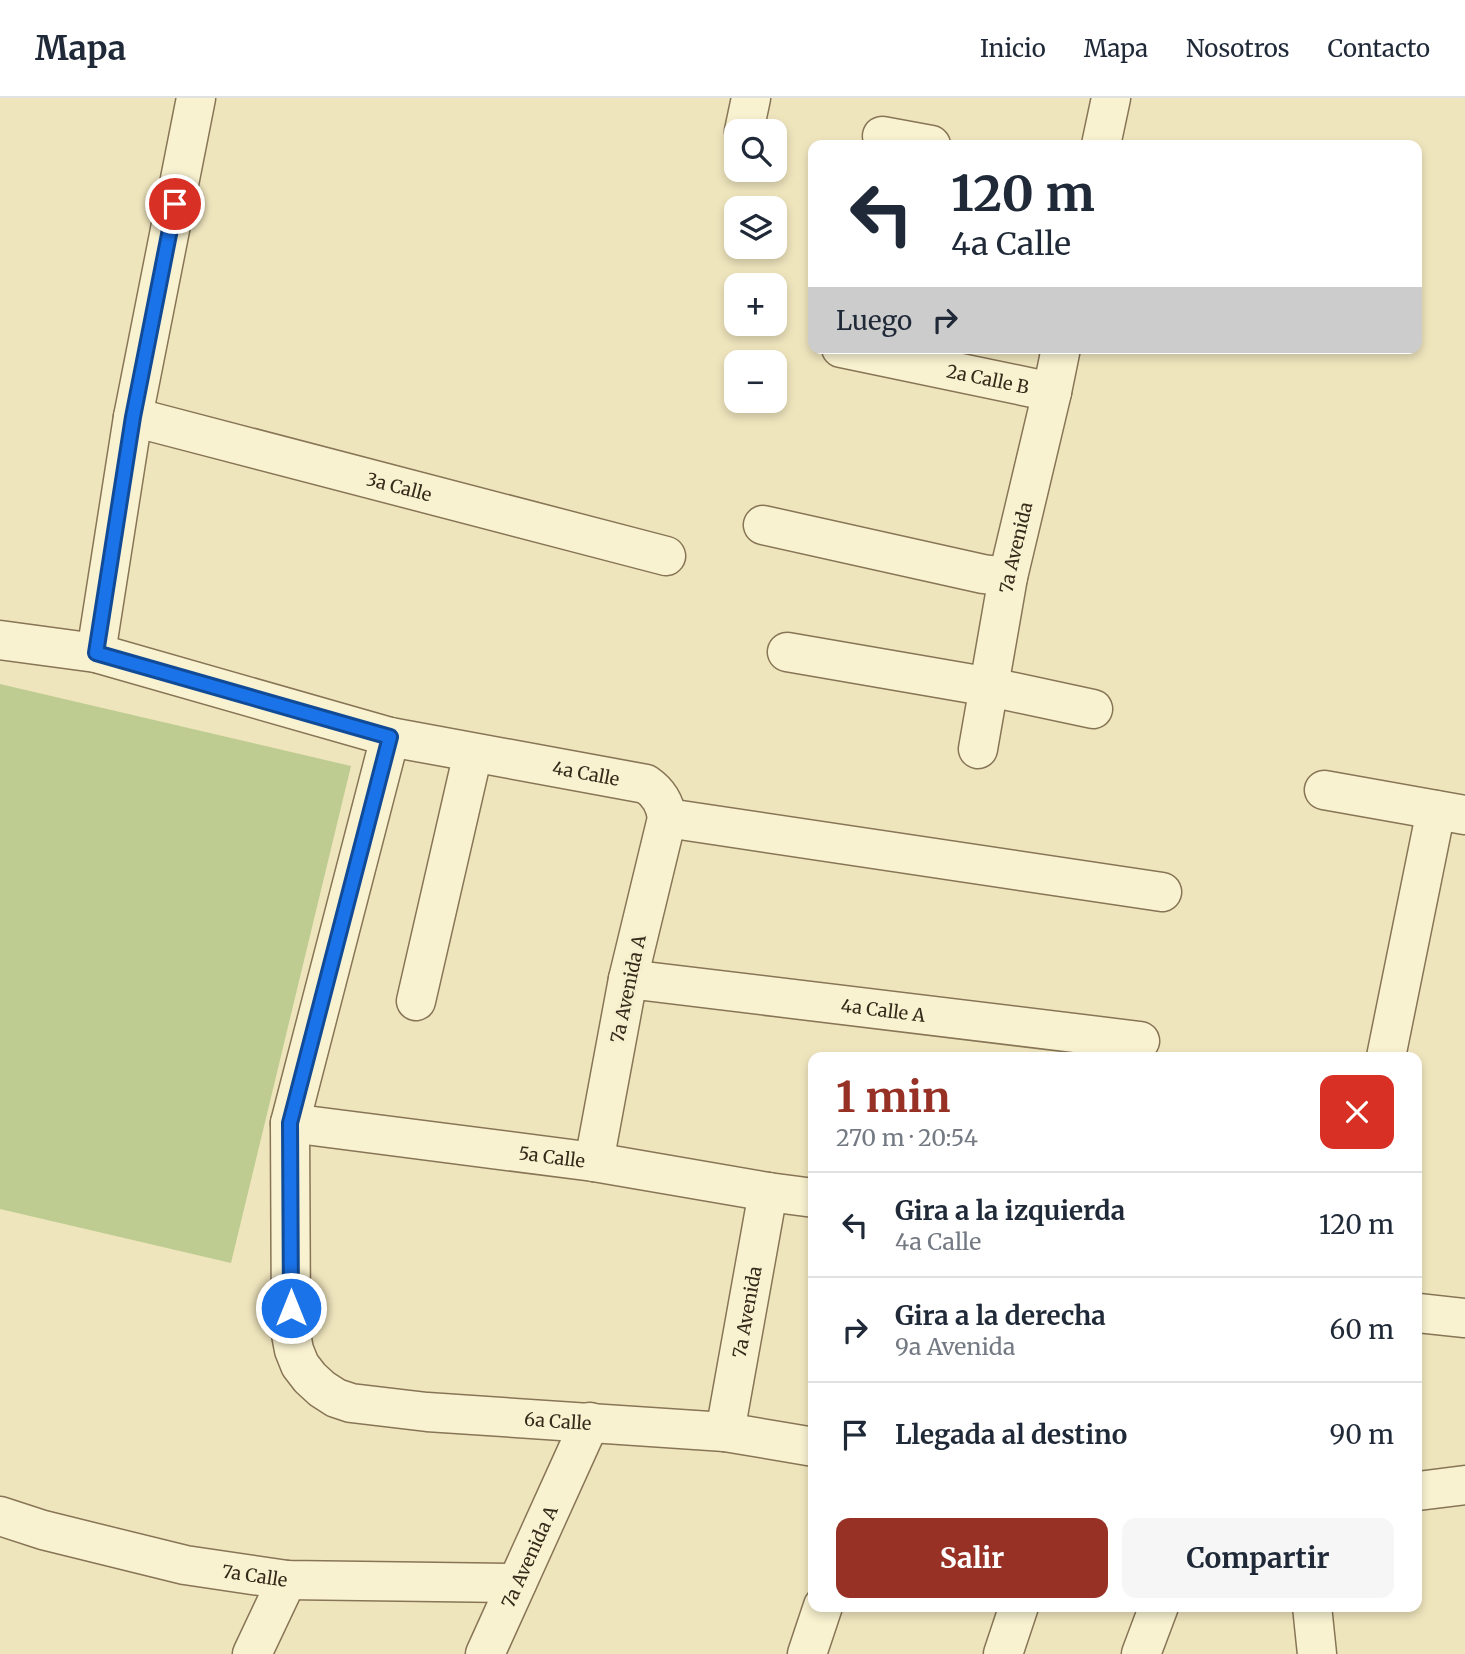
<!DOCTYPE html>
<html lang="es">
<meta charset="utf-8">
<style>
:root{--surface:#fff;--page:#f6f6f7;--text:#1f2937;--muted:#747a83;--line:#e0e1e3;--accent:#973125}
body{margin:0;font-family:Merriweather,serif;background:var(--page);color:var(--text);height:100vh;display:flex;flex-direction:column;font-size:26px;white-space:nowrap}
*{box-sizing:border-box;margin:0}
p{font-size:23px;color:var(--muted)}
.icon{flex:none;width:38px;height:38px;fill:none;stroke:currentColor;stroke-width:2;stroke-linecap:round;stroke-linejoin:round}
.map{position:relative;flex:1;overflow:hidden}
.drawer{position:absolute;left:808px;top:954px;width:614px;height:560px;display:flex;flex-direction:column;background:var(--surface);border-radius:14px;box-shadow:0 4px 10px #0003}
.drawer>*{flex:none}
.banner{position:absolute;left:808px;top:42px;width:614px;height:214px;border-radius:14px;box-shadow:0 4px 10px #0003;background:#fff;color:var(--text);overflow:hidden}
.fabs{position:absolute;left:724px;top:21px;display:grid;gap:14px}
.fabs a{display:grid;place-items:center;width:63px;height:63px;border-radius:14px;background:var(--surface);box-shadow:0 4px 10px #0003;font-size:35px}
.pin{position:absolute;display:grid;place-items:center;width:60px;height:60px;color:#fff;margin:-30px;border:4px solid #fff;border-radius:50%;box-shadow:0 2px 7px #0007}
.me{position:absolute;width:77px;margin:-38px;rotate:0deg;stroke-linejoin:round;filter:drop-shadow(0 0 5px #0008)}
.turn{display:flex;align-items:center;gap:24px;height:147px;padding:0 28px;font-size:32px}
.turn .icon{width:91px;height:91px;stroke-width:2.5}
.turn b{display:block;font-size:49px;line-height:60px}
.then{display:flex;align-items:center;height:66px;padding:0 28px;background:#0003;gap:14px;font-size:26px}
.round{display:grid;place-items:center;flex:none;width:74px;height:74px;border-radius:14px;background:var(--page)}
.head{display:flex;align-items:center;justify-content:space-between;height:119px;padding:0 28px}
h1{font-size:42px;font-weight:700;line-height:52px;color:var(--accent)}
.action{display:flex;gap:14px;margin-top:auto;padding:14px 28px}
.action a{flex:1;height:80px;border-radius:14px;background:var(--accent);color:#fff;font-size:28px;font-weight:700;line-height:80px;text-align:center}
.action a+a{background:var(--page);color:var(--text)}
ul{padding:0;list-style:none}
li{display:flex;align-items:center;gap:21px;height:105px;padding:0 28px;border-top:2px solid var(--line)}
li div{flex:1}
li b{display:block;font-size:26px}
li em{font-style:normal}
header{display:flex;align-items:center;gap:42px;box-sizing:border-box;height:98px;padding:0 35px;background:var(--surface);border-bottom:2px solid var(--line)}
header strong{font-size:33px}
nav{display:flex;gap:38px;margin-inline-start:auto;font-size:24px}
.map>svg:first-child{display:block}
</style>
<header>
<strong>Mapa</strong>
<nav><a>Inicio</a><a>Mapa</a><a>Nosotros</a><a>Contacto</a></nav>
</header>
<div class="map">
<svg width="1465" height="1556" viewBox="0 0 1465 1556">
<rect width="100%" height="100%" fill="#efe5bd"/>
<path fill="#bfcc91" d="M 0,586 L 351,668 L 231,1165 L 0,1111 Z"/>
<g fill="none" stroke-linecap="round" stroke-linejoin="round">
<g stroke="#877556" stroke-width="41">
<g id="minor">
<path d="M 744,33 L 751,0"/>
<path d="M 882,38 L 931,47"/>
<path d="M 1101,47 L 1111,0"/>
<path id="s1" d="M 841,250 L 1052,294"/>
<path id="s2" d="M 133,319 L 666,458"/>
<path d="M 763,427 L 983,476 L 1008,479"/>
<path id="s3" d="M 0,542 L 96,555 L 390,639 L 646,686 C 659,695 665,705 667,720 L 628,881 L 594,1064"/>
<path d="M 787,554 L 990,589 L 1093,611"/>
<path d="M 96,555 L 133,319 L 196,0"/>
<path id="s4" d="M 390,639 L 290,1025 L 291,1236 L 294,1252 L 300,1267 L 310,1280 L 322,1291 L 336,1300 L 351,1305 L 427,1314 L 725,1334 L 814,1349"/>
<path id="s5" d="M 978,651 L 1008,479 L 1052,294 L 1061,250"/>
<path d="M 1324,692 L 1465,717"/>
<path d="M 667,720 L 1162,794"/>
<path id="s6" d="M 628,881 L 1140,943"/>
<path d="M 416,903 L 473,655"/>
<path d="M 1386,959 L 1436,712"/>
<path id="s7" d="M 290,1025 L 594,1064 L 768,1094 L 814,1100"/>
<path d="M 1418,1215 L 1465,1220"/>
<path id="s8" d="M 725,1334 L 768,1094"/>
<path d="M 1418,1393 L 1465,1387"/>
<path id="s9" d="M 0,1418 L 43,1432 L 185,1467 L 287,1482 L 517,1485"/>
<path d="M 1312,1508 L 1317,1556"/>
<path d="M 252,1556 L 287,1482"/>
<path id="s10" d="M 485,1556 L 590,1324"/>
<path d="M 807,1556 L 823,1508"/>
<path d="M 1003,1556 L 1019,1508"/>
<path d="M 1141,1556 L 1159,1508"/>
</g>
</g>
<use href="#minor" stroke="#f9f2d0" stroke-width="38"/>
</g>
<g fill="none" stroke-linecap="round" stroke-linejoin="round">
<g stroke="#114b97" stroke-width="18">
<path id="route" d="M 175,106 L 133,319 L 96,555 L 390,639 L 290,1025 L 291,1210"/>
</g>
<use href="#route" stroke="#1a73e8" stroke-width="12"/>
</g>
<g text-anchor="middle" dominant-baseline="central" stroke-width="6" stroke-linejoin="round" paint-order="stroke">
<g font-size="18" fill="#362b1b" stroke="#f6efcd">
<text stroke="none"><textPath href="#s1" startOffset="150">2a Calle B</textPath></text>
<text stroke="none"><textPath href="#s2" startOffset="275">3a Calle</textPath></text>
<text stroke="none"><textPath href="#s5" startOffset="205">7a Avenida</textPath></text>
<text stroke="none"><textPath href="#s3" startOffset="602">4a Calle</textPath></text>
<text transform="translate(628 891) rotate(-78)">7a Avenida A</text>
<text stroke="none"><textPath href="#s6" startOffset="257">4a Calle A</textPath></text>
<text stroke="none"><textPath href="#s7" startOffset="264">5a Calle</textPath></text>
<text stroke="none"><textPath href="#s8" startOffset="122">7a Avenida</textPath></text>
<text stroke="none"><textPath href="#s4" startOffset="915">6a Calle</textPath></text>
<text stroke="none"><textPath href="#s10" startOffset="107">7a Avenida A</textPath></text>
<text stroke="none"><textPath href="#s9" startOffset="262">7a Calle</textPath></text>
</g>
</g>
</svg>
<div class="fabs">
<a><svg class="icon" aria-label="search" viewBox="0 0 24 24"><circle cx="10" cy="10" r="6"/><path d="M15 15l6 6"/></svg></a>
<a><svg class="icon" aria-label="layers" viewBox="0 0 24 24"><path d="M12 4l9 5-9 5-9-5zM3 14l9 5 9-5"/></svg></a>
<a>+</a>
<a>−</a>
</div>
<div class="pin" style="left:175px;top:106px;background:#d93025"><svg class="icon" aria-label="arrive" viewBox="0 0 24 24"><path d="M6 21V4h12l-3 4 3 4H6"/></svg></div>
<svg class="me" style="left:291px;top:1210px" viewBox="-20 -20 40 40"><circle r="17" fill="#1a73e8" stroke="#fff" stroke-width="3"/><path d="M0-11L8 9 0 5-8 9z" fill="#fff"/></svg>
<div class="banner">
<div class="turn"><svg class="icon" aria-label="left" viewBox="0 0 24 24"><path d="M17 20v-9H6M10 6l-5 5 5 5"/></svg><div><b>120 m</b>4a Calle</div></div>
<div class="then">Luego<svg class="icon" aria-label="right" viewBox="0 0 24 24"><path d="M7 20v-9h11M14 6l5 5-5 5"/></svg></div>
</div>
<section class="drawer">
<div class="head"><div><h1>1 min</h1><p>270 m · 20:54</p></div><a class="round" style="background:#d93025;color:#fff"><svg class="icon" aria-label="close" viewBox="0 0 24 24"><path d="M6 6l12 12M18 6L6 18"/></svg></a></div>
<ul>
<li><svg class="icon" aria-label="left" viewBox="0 0 24 24"><path d="M17 20v-9H6M10 6l-5 5 5 5"/></svg><div><b>Gira a la izquierda</b><p>4a Calle</p></div><em>120 m</em></li>
<li><svg class="icon" aria-label="right" viewBox="0 0 24 24"><path d="M7 20v-9h11M14 6l5 5-5 5"/></svg><div><b>Gira a la derecha</b><p>9a Avenida</p></div><em>60 m</em></li>
<li><svg class="icon" aria-label="arrive" viewBox="0 0 24 24"><path d="M6 21V4h12l-3 4 3 4H6"/></svg><div><b>Llegada al destino</b></div><em>90 m</em></li>
</ul>
<div class="action"><a>Salir</a><a>Compartir</a></div>
</section>
</div>
